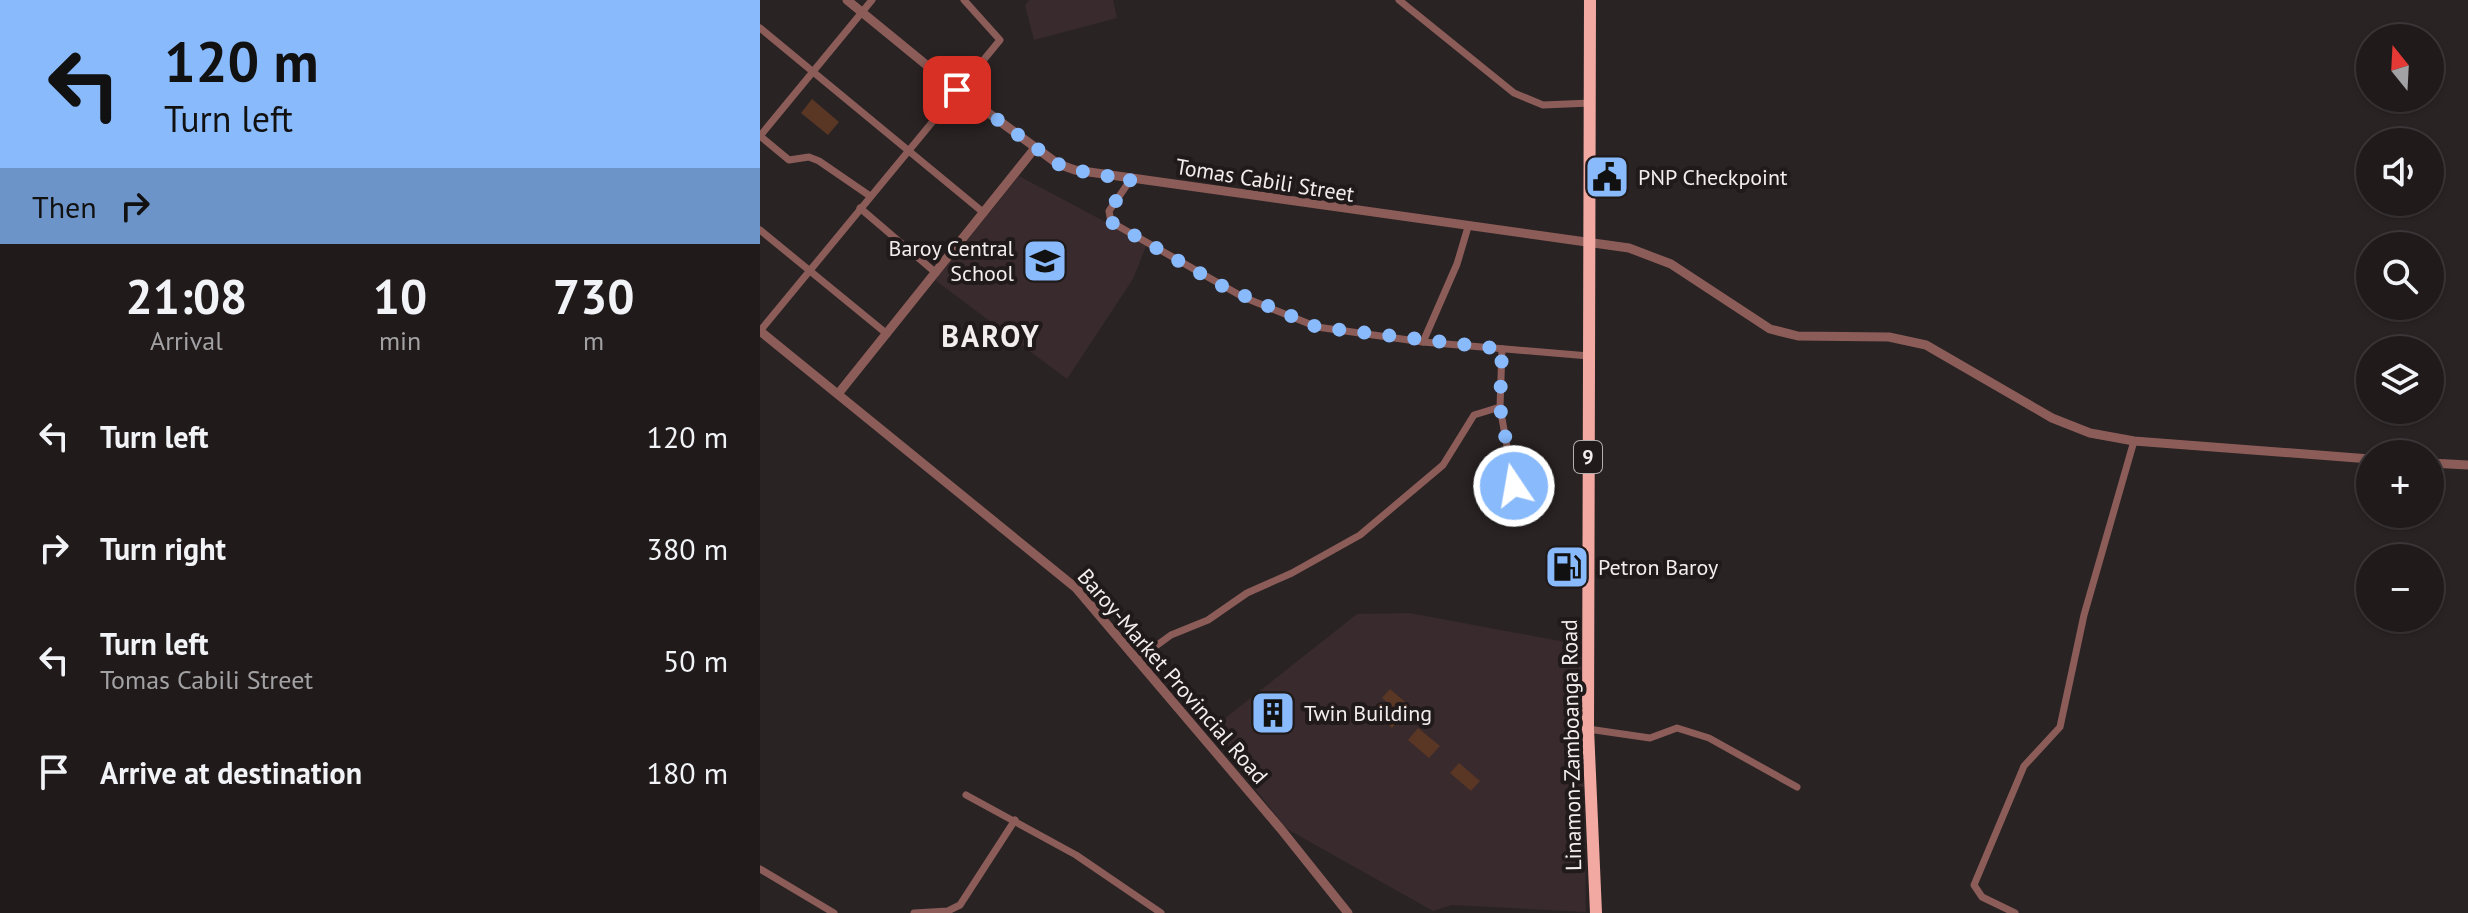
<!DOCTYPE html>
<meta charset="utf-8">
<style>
:root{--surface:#201a1b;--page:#282324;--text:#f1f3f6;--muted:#a2a1a3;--line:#3d383a}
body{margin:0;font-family:"PT Sans",sans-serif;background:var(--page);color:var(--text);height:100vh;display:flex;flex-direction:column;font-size:30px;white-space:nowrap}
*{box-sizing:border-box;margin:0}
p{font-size:26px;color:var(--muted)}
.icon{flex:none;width:44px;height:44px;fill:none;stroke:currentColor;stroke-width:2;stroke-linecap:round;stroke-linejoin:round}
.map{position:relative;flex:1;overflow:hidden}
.details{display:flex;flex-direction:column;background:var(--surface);width:760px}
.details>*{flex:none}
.top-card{background:#89bafc;color:#111;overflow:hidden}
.needle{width:52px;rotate:342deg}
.controls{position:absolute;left:1596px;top:24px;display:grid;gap:16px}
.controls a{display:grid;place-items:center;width:88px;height:88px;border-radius:50%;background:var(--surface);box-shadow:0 2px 6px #0004,0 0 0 2px var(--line);font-size:40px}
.pin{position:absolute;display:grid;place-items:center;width:68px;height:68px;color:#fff;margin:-34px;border-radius:16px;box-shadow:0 4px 12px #0006}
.me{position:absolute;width:88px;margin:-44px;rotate:348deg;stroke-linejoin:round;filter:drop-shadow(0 0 6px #0008)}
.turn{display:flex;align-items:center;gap:28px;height:168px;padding:0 32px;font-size:36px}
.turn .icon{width:104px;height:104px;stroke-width:2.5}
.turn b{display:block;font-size:56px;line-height:68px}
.then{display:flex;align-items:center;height:76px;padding:0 32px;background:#0003;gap:16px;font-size:30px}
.eta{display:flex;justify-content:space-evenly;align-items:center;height:136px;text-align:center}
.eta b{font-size:48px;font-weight:700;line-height:56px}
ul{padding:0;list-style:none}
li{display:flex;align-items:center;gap:24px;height:112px;padding:0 32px}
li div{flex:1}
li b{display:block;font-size:30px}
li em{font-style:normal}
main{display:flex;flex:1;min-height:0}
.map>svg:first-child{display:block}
</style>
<main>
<section class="details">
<div class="top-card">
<div class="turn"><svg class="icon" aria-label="left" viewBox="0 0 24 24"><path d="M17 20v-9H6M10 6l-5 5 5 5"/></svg><div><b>120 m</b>Turn left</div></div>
<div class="then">Then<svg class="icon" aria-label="right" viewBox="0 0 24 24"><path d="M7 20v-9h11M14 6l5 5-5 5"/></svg></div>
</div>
<div class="eta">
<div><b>21:08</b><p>Arrival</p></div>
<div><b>10</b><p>min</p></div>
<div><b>730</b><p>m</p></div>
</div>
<ul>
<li><svg class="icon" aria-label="left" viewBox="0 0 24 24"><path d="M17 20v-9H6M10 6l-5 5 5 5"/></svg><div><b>Turn left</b></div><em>120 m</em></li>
<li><svg class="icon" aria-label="right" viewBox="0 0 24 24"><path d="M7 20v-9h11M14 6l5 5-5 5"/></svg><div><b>Turn right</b></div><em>380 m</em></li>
<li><svg class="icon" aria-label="left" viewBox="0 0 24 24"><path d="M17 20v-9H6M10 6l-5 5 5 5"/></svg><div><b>Turn left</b><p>Tomas Cabili Street</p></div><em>50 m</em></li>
<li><svg class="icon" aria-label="arrive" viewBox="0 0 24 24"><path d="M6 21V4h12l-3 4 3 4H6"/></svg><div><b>Arrive at destination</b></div><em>180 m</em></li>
</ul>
</section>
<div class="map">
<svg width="1708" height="913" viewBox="0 0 1708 913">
<rect width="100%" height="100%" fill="#2a2324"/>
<g fill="#382a2d">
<path d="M 269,0 L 353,0 L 357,18 L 274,40 L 265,5 Z"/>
<path d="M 259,176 L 387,244 L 373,279 L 307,379 L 175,280 Z"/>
<path d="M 650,613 L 821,645 L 826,912 L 692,905 L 673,911 L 527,829 L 449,731 L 597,614 Z"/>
</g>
<g fill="#5a3725">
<path d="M 52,99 L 79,122 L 68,135 L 41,113 Z"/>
<path d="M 630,689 L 650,706 L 643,715 L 622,698 Z"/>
<path d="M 619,702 L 640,719 L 632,728 L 612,711 Z"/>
<path d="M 658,728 L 680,746 L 669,758 L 648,740 Z"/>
<path d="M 699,763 L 720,781 L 711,791 L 690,773 Z"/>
</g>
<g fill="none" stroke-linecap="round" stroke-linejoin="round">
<g stroke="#8c5d58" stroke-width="7">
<path d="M 639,0 L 754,93 L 783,105 L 831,103"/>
<path d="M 0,28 L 224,213"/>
<path d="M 371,179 L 349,211 L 351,222 L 483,297 L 557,327 L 663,342 L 829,356"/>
<path d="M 110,196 L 59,161 L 49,157 L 29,160 L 0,136 L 112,0"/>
<path d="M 100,208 L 176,273"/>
<path d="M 0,230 L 127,334"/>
<path d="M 0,331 L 240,40 L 204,0"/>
<path d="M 663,342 L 697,264 L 708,227"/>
<path d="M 742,349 L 740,407 L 754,486"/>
<path d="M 378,659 L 411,635 L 448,620 L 487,593 L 532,573 L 600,535 L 683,465 L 714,415 L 740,407"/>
<path d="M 828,729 L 890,738 L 917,728 L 949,738 L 1037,787"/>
<path d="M 206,795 L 316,855 L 401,913"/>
<path d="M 0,869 L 74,913"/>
<path d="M 154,913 L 188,911 L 200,905 L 255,820"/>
<path d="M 1255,913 L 1222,897 L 1214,885 L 1264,766 L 1300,727 L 1324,615 L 1374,441"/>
</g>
<g stroke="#8c5d58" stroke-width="9">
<path d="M 87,0 L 197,90 L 298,164 L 315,170 L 869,248 L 911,264 L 1010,329 L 1038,336 L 1129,337 L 1166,345 L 1292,418 L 1330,433 L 1374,441 L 1610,459"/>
<path d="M 0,331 L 316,588 L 520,828 L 588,913"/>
<path d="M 78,394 L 275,148"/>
<path d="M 1670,463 L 1708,465"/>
</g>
<path stroke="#f2a9a2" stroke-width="12" d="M 830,0 L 828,729 L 836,913"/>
</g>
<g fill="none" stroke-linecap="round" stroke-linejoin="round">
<path stroke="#89bafc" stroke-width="14" stroke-dasharray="0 25.2" d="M 197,90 L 298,164 L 331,174 L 371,179 L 349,211 L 351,222 L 464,287 L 557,327 L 742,349 L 740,407 L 754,486"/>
</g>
<defs>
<g id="civic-square" transform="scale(2.3)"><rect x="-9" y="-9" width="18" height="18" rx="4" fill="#89bafc" stroke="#201a1b"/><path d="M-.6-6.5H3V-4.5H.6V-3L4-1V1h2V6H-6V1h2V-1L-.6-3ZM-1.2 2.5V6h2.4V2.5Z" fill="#111"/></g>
<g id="school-square" transform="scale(2.3)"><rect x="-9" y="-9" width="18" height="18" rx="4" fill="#89bafc" stroke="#201a1b"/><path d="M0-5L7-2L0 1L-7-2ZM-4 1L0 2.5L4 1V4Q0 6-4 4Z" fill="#111"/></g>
<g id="fuel-square" transform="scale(2.3)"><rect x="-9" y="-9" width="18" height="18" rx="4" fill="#89bafc" stroke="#201a1b"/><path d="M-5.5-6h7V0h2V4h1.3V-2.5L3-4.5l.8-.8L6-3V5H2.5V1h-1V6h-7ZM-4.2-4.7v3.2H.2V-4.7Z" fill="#111"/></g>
<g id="building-square" transform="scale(2.3)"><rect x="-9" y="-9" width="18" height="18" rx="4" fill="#89bafc" stroke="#201a1b"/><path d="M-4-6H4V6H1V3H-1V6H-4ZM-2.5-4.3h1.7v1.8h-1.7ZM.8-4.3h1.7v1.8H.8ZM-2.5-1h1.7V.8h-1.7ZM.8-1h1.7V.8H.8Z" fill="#111"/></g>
</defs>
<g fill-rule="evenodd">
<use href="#civic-square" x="847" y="177"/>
<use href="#school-square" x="285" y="261"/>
<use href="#fuel-square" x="807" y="567"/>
<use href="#building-square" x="513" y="713"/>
</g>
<g text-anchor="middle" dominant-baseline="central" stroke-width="8" stroke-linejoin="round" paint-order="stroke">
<rect fill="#201a1b" stroke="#b4aeaf" stroke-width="2" x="814" y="441" width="28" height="32" rx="6"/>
<g font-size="20" font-weight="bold" fill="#f3eeee">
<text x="828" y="457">9</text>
</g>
<g font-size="22" fill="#f3eeee" stroke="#201a1b" text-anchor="start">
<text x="878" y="177">PNP Checkpoint</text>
<text x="254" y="248" text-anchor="end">Baroy Central<tspan x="254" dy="25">School</tspan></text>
<text x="838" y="567">Petron Baroy</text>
<text x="544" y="713">Twin Building</text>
</g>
<g font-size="22" fill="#f3eeee" stroke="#201a1b">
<text transform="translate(505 180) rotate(9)">Tomas Cabili Street</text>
<text transform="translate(413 676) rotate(49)">Baroy-Market Provincial Road</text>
<text transform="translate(811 745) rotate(-91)">Linamon-Zamboanga Road</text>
</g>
<g font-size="30" font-weight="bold" letter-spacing="2" fill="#f3eeee" stroke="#201a1b">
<text x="231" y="335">BAROY</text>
</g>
</g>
</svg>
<div class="controls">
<a><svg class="needle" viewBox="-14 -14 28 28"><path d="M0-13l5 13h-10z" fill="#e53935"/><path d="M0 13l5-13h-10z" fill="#a2a1a3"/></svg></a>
<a><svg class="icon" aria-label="sound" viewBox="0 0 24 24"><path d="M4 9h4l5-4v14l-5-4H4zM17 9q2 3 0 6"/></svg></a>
<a><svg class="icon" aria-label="search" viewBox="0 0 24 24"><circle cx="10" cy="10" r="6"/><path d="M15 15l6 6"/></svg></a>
<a><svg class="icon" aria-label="layers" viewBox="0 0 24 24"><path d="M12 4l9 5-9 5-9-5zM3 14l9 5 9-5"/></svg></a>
<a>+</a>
<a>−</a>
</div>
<div class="pin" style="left:197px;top:90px;background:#d93025"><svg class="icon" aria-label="arrive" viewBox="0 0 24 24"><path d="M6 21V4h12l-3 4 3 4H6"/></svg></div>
<svg class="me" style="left:754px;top:486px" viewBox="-20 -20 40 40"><circle r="17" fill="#89bafc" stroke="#fff" stroke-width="3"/><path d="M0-11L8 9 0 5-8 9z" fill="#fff"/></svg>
</div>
</main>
